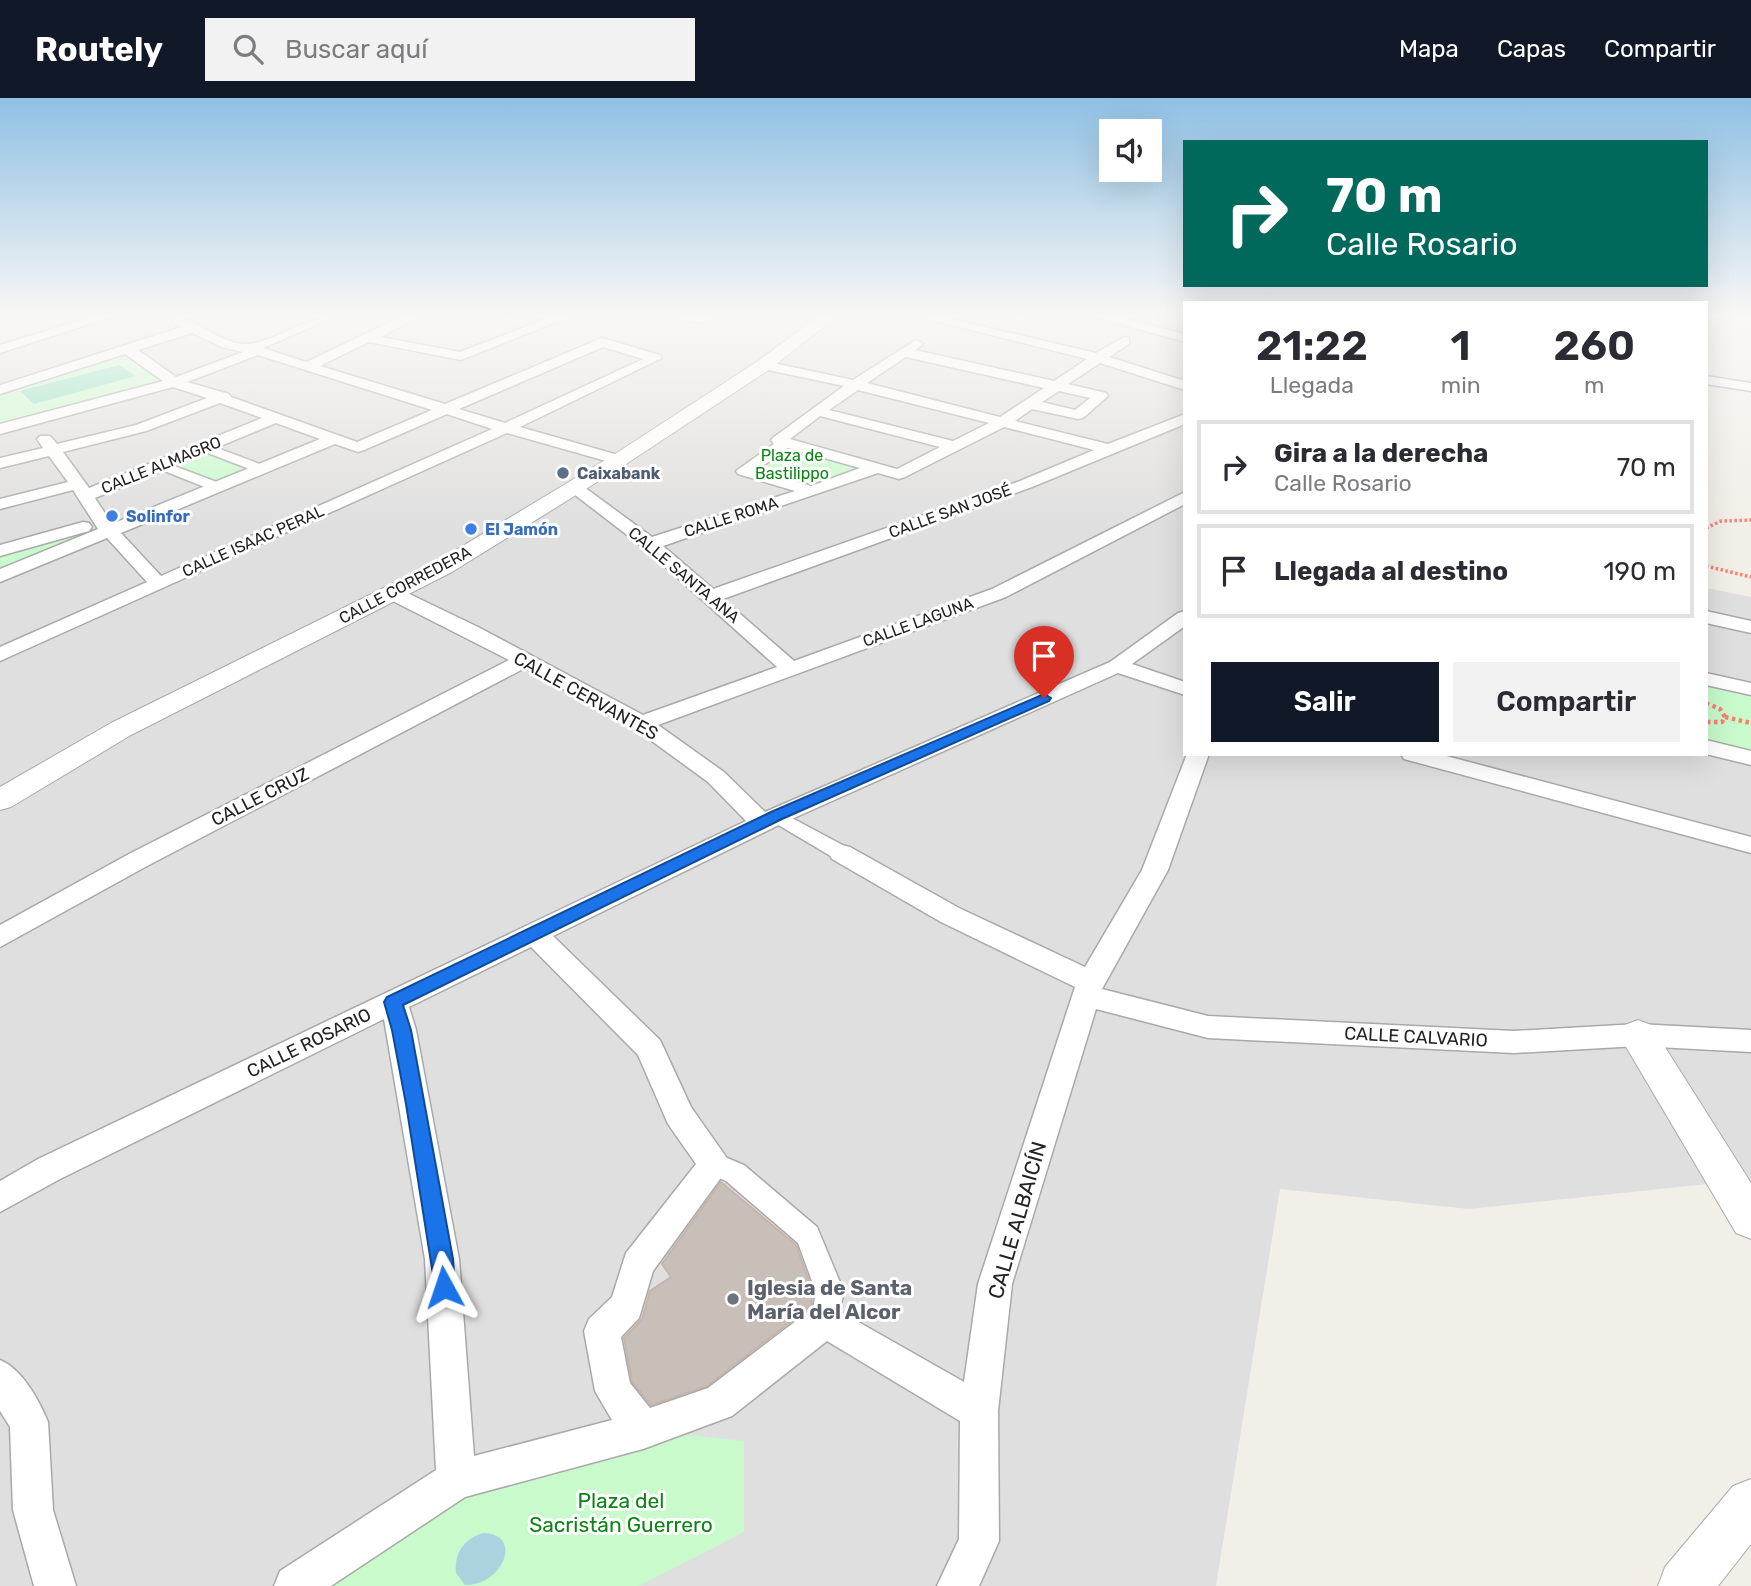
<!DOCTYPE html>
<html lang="es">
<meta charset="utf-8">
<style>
:root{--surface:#fff;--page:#f2f2f3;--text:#2b2b33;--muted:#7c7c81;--line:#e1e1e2;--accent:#111827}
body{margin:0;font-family:Rubik,sans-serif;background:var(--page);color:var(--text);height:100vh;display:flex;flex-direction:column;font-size:26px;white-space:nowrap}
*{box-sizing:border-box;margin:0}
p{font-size:23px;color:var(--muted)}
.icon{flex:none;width:38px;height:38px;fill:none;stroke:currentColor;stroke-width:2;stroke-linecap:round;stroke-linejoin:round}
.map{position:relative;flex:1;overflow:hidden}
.sheet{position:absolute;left:1183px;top:203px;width:525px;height:455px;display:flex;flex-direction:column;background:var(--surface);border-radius:0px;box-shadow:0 7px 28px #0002}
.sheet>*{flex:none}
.hud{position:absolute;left:1183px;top:42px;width:525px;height:147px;border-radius:0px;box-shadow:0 7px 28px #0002;background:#00695c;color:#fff;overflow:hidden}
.controls{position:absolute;left:1099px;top:21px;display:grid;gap:14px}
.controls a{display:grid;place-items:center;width:63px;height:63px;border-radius:0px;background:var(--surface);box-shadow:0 7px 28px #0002;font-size:35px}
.pin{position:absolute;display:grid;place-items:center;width:60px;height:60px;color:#fff;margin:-72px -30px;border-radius:50% 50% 50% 0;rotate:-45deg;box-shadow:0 0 7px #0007}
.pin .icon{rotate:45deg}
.me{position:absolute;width:77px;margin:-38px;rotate:355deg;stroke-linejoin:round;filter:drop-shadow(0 0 5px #0008)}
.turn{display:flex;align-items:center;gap:24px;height:147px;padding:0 28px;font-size:32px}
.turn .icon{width:91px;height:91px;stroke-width:2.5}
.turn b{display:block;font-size:49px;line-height:60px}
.eta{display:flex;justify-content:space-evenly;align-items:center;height:119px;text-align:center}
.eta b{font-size:42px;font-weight:600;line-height:49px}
.cta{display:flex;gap:14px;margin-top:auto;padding:14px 28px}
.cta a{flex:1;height:80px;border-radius:0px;background:var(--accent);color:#fff;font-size:28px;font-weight:600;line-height:80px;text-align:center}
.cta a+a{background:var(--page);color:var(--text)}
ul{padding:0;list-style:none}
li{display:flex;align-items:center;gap:21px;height:94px;margin:0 14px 10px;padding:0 14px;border:4px solid var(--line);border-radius:0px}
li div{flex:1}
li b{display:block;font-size:26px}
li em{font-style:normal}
header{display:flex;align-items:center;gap:42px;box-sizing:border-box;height:98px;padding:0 35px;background:var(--accent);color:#fff}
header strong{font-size:33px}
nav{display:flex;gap:38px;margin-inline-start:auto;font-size:24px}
.search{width:490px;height:63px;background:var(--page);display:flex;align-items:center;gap:18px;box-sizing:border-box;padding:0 24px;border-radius:0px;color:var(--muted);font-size:26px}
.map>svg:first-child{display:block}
</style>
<header>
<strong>Routely</strong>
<div class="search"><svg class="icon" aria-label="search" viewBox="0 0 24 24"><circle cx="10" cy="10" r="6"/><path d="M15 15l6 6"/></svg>Buscar aquí</div>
<nav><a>Mapa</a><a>Capas</a><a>Compartir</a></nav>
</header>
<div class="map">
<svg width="1751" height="1488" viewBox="0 0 1751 1488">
<rect width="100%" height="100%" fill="#f2efe9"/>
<path fill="#e0dfdf" d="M 0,220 L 1185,220 L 1185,656 L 1706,656 L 1706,490 L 1751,499 L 1751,1118 L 1708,1086 L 1469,1111 L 1280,1091 L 1216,1488 L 0,1488 Z"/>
<g fill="#c8facc">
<path d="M 127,251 L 174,284 L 0,331 L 0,292 Z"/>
<path d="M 786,345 L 877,370 L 812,393 L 744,373 Z"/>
<path d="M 204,349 L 261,371 L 217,389 L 161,367 Z"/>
<path d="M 101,424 L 108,433 L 0,478 L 0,453 Z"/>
<path d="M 1706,581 L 1751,591 L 1751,660 L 1706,649 Z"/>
<path d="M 643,1332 L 744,1343 L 744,1434 L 639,1488 L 295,1488 L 456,1382 Z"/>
</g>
<path fill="#88e0be" d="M 119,267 L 136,278 L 34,306 L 20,293 Z"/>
<path fill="#aad3df" d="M 483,1435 C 524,1436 503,1488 465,1487 L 456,1475 C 454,1455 464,1441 483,1435 Z"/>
<path fill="#c7bfb8" stroke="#c4b6ab" stroke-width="2" d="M 721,1084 L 796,1147 L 813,1194 L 811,1208 L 707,1288 L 651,1307 L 632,1284 L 624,1240 L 642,1221 L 650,1193 L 671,1179 L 662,1166 Z"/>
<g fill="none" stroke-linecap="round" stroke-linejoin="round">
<g stroke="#a9a9a9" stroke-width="3">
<g id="pedestrian">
<path d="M 204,345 L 265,368 L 267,371 L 265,374 L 257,374 L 200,352 L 200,346 Z"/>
<path d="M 161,363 L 222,386 L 224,389 L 217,393 L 212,392 L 157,370 L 157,364 Z"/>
<path d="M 777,712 L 848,750 L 851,755 L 848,760 L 834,760 L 770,722 L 768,718 L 770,714 Z"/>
<path d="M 715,1055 L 744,1067 L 817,1129 L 844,1194 L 835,1231 L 825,1235 L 815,1231 L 811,1222 L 816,1194 L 798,1145 L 726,1083 L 706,1074 L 703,1066 L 706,1058 Z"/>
</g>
</g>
<g stroke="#a9a9a9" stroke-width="3">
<g id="minor">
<path d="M 88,220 L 108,220 L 0,255 L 0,247 Z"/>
<path d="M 173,220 C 198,220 218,245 244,246 C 271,247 300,220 332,220 L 263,250 L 306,264 L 399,220 L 416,220 L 381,239 L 460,254 L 548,220 L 566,220 L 461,262 L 369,244 L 320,268 L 445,306 L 602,240 L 660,257 L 662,260 L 520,329 L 625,359 L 627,362 L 625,365 L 613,365 L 507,335 L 0,563 L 0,549 L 147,484 L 107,440 L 0,484 L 0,471 L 98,431 L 73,392 L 0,411 L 0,401 L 68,384 L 49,358 L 0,370 L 0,360 L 43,350 L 37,341 L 40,338 L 50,338 L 57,346 L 136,327 L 207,300 L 173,289 L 0,336 L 0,326 L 163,283 L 125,256 L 0,296 L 0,287 L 182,229 L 173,225 ZM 192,235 L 222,249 L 243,254 L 176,279 L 138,252 ZM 603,249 L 643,261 L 505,325 L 459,311 ZM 258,257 L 432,312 L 357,344 L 231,299 L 229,296 L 187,284 ZM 220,305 L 262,320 L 89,390 L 63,354 L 146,333 ZM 447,316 L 492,331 L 161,478 L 121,435 L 335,346 L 358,354 L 364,352 ZM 276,325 L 320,341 L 112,426 L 95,400 Z"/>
<path d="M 685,220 L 710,220 C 705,226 690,226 685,220 Z"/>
<path d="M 924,220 L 947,220 L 1096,255 L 1124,239 L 1129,240 L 1129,246 L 1109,259 L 1185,283 L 1185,292 L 1100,265 L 1068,286 L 1106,295 L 1108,298 L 1083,320 L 1078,321 L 1032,311 L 1015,323 L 1108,346 L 1185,316 L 1185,326 L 1032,389 L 723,501 L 794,563 L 992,491 L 1185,394 L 1185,406 L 1006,499 L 658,627 L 724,674 L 765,714 L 1110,564 L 1178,515 L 1185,513 L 1185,528 L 1132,566 L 1185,584 L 1185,597 L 1118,575 L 785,724 L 553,838 L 660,942 L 691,1009 L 731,1066 L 653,1173 L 639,1220 L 621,1239 L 630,1285 L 650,1310 L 708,1290 L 813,1210 L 825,1205 L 964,1284 L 978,1186 L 1075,889 L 941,824 L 832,761 L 829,755 L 832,749 L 841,747 L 850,749 L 959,810 L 1085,869 L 1142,772 L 1187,656 L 1209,656 L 1168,772 L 1102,891 L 1208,918 L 1514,933 L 1638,926 L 1751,932 L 1751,954 L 1638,948 L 1514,955 L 1208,940 L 1096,911 L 1012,1186 L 998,1313 L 999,1443 L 979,1488 L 937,1488 L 959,1441 L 960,1323 L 827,1243 L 732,1318 L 643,1351 L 465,1399 L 331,1488 L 274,1488 L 280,1473 L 436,1372 L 425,1161 L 384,921 L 60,1081 L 0,1114 L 0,1083 L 38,1061 L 746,723 L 708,684 L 634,630 L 525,570 L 147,768 L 0,849 L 0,827 L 129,756 L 509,562 L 387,500 L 385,496 L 387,492 L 401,492 L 478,529 L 643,617 L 777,569 L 644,450 L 566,390 L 574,385 L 580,386 L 652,439 L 795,393 L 738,376 L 736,373 L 774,346 L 771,342 L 774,339 L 844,288 L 759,270 L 759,264 L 764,263 L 853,282 L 916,242 L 923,246 L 915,252 L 1054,283 L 1087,261 ZM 906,259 L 1044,290 L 1000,319 L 867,285 ZM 858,292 L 989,325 L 953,343 L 829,312 ZM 1059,293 L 1090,300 L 1075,312 L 1042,304 ZM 820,318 L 940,349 L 897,371 L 790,341 ZM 1004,329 L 1094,352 L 1020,383 L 713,491 L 663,448 L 878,375 L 899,381 L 905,379 ZM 788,350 L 860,370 L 811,388 L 757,372 ZM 531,849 L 638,957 L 668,1026 L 696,1066 L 626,1155 L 612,1199 L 589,1221 L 584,1233 L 595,1293 L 612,1322 L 474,1358 L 459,1161 L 416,932 L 409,909 Z"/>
<path d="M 1099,220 L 1121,220 L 1185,236 L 1185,244 Z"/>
<path d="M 1706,278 L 1751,285 L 1751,293 L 1706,286 Z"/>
<path d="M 83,424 L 89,425 L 92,429 L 89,433 L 0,458 L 0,447 Z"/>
<path d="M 1706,513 L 1751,523 L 1751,535 L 1706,525 Z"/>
<path d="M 1706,575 L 1751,585 L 1751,597 L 1706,587 Z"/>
<path d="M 1706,642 L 1751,653 L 1751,667 L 1706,656 Z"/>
<path d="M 1401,656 L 1439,656 L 1751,739 L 1751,755 L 1404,661 Z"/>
<path d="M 0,1262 C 22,1271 39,1302 48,1324 L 53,1412 L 76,1488 L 34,1488 L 13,1412 L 10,1329 L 0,1313 Z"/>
</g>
</g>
<g stroke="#a9a9a9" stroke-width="2">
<g id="tertiary">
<path d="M 816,220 L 835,220 L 770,271 L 626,366 L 452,474 L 131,637 L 11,709 L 0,712 L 0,689 L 111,625 L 436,464 L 612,358 L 758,263 Z"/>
<path d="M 1638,922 L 1651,927 L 1751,1085 L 1751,1141 L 1736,1135 L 1619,937 L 1625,927 Z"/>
<path d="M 1751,1381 L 1751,1446 L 1718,1488 L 1658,1488 L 1665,1469 L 1733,1388 Z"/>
</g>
</g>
<g stroke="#fa8072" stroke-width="3.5" stroke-dasharray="2.5 2.5" stroke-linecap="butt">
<path d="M 1706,430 L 1721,423 L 1751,422"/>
<path d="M 1706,468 L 1751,479"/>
</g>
<g stroke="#fa8072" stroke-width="4.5" stroke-dasharray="3.5 3.5" stroke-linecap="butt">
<path d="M 1706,605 L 1720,611 L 1725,619 L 1722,624 L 1706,624"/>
<path d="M 1725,619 L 1751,625"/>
</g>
<use href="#pedestrian" fill="#fff" fill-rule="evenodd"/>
<use href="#minor" fill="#fff" fill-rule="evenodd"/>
<use href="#tertiary" fill="#fff" fill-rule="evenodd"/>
</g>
<linearGradient id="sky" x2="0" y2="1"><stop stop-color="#8fc0e4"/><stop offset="0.51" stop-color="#f9f8f5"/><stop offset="1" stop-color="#f9f8f5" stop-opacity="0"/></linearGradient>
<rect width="1751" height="429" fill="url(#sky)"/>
<path fill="#1a73e8" stroke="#114b97" stroke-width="2" d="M 1044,596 L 1051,600 L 1049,603 L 782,721 L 403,907 L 411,932 L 453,1161 L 455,1189 L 452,1196 L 444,1199 L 436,1196 L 406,1006 L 392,932 L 384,904 L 387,899 L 771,714 Z"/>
<circle fill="#5c6f8a" stroke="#fff" stroke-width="2.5" cx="563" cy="375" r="7"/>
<g fill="#3f7fe0" stroke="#fff" stroke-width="2.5">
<circle cx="112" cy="418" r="7"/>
<circle cx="471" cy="431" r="7"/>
</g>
<circle fill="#6b7280" stroke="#fff" stroke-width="2.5" cx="733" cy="1201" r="7"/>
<g text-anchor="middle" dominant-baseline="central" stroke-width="6" stroke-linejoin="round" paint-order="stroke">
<g font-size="16" fill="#0c8416" stroke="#fff">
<text x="792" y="357">Plaza de<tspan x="792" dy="18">Bastilippo</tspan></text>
</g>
<g font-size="16" fill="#222" stroke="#fff">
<text transform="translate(161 367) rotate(-22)">CALLE ALMAGRO</text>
<text transform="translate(950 413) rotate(-20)">CALLE SAN JOSÉ</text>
<text transform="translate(731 419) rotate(-18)">CALLE ROMA</text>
<text transform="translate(253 443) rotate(-24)">CALLE ISAAC PERAL</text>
<text transform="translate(684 477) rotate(40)">CALLE SANTA ANA</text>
<text transform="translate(405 487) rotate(-28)">CALLE CORREDERA</text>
<text transform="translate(918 524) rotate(-20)">CALLE LAGUNA</text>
</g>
<g font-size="16" font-weight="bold" fill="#4e5e75" stroke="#fff" text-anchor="start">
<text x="577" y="375">Caixabank</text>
</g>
<g font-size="16" font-weight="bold" fill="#366cbe" stroke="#fff" text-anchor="start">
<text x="126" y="418">Solinfor</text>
<text x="485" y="431">El Jamón</text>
</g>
<g font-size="18" fill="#222" stroke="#fff">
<text transform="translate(586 598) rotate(29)">CALLE CERVANTES</text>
<text transform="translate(260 699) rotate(-27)">CALLE CRUZ</text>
<text transform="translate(1416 939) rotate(3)">CALLE CALVARIO</text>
<text transform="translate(309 945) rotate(-26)">CALLE ROSARIO</text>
</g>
<g font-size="21" fill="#222" stroke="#fff">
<text transform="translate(1017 1122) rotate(-74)">CALLE ALBAICÍN</text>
</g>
<g font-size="21" font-weight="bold" fill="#5b616d" stroke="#fff" text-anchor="start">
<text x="747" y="1189">Iglesia de Santa<tspan x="747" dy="24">María del Alcor</tspan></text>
</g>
<g font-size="21" fill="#0c8416" stroke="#fff">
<text x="621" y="1402">Plaza del<tspan x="621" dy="24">Sacristán Guerrero</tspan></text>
</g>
</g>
</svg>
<div class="controls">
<a><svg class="icon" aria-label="sound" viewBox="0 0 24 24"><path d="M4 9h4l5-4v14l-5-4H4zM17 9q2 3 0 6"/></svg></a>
</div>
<div class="pin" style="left:1044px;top:600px;background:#d93025"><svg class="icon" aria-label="arrive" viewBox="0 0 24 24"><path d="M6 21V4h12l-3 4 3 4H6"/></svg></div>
<svg class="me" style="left:444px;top:1189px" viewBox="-20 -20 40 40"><path d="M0-17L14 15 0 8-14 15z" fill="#1a73e8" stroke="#fff" stroke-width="4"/></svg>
<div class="hud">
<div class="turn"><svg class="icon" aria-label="right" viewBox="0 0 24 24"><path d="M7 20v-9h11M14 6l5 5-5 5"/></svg><div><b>70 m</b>Calle Rosario</div></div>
</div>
<section class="sheet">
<div class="eta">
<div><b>21:22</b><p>Llegada</p></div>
<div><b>1</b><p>min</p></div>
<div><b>260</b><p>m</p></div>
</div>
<ul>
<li><svg class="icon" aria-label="right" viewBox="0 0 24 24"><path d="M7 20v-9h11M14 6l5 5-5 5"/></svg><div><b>Gira a la derecha</b><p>Calle Rosario</p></div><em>70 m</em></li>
<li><svg class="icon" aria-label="arrive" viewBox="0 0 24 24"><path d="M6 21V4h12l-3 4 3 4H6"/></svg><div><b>Llegada al destino</b></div><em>190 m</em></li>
</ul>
<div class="cta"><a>Salir</a><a>Compartir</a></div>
</section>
</div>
